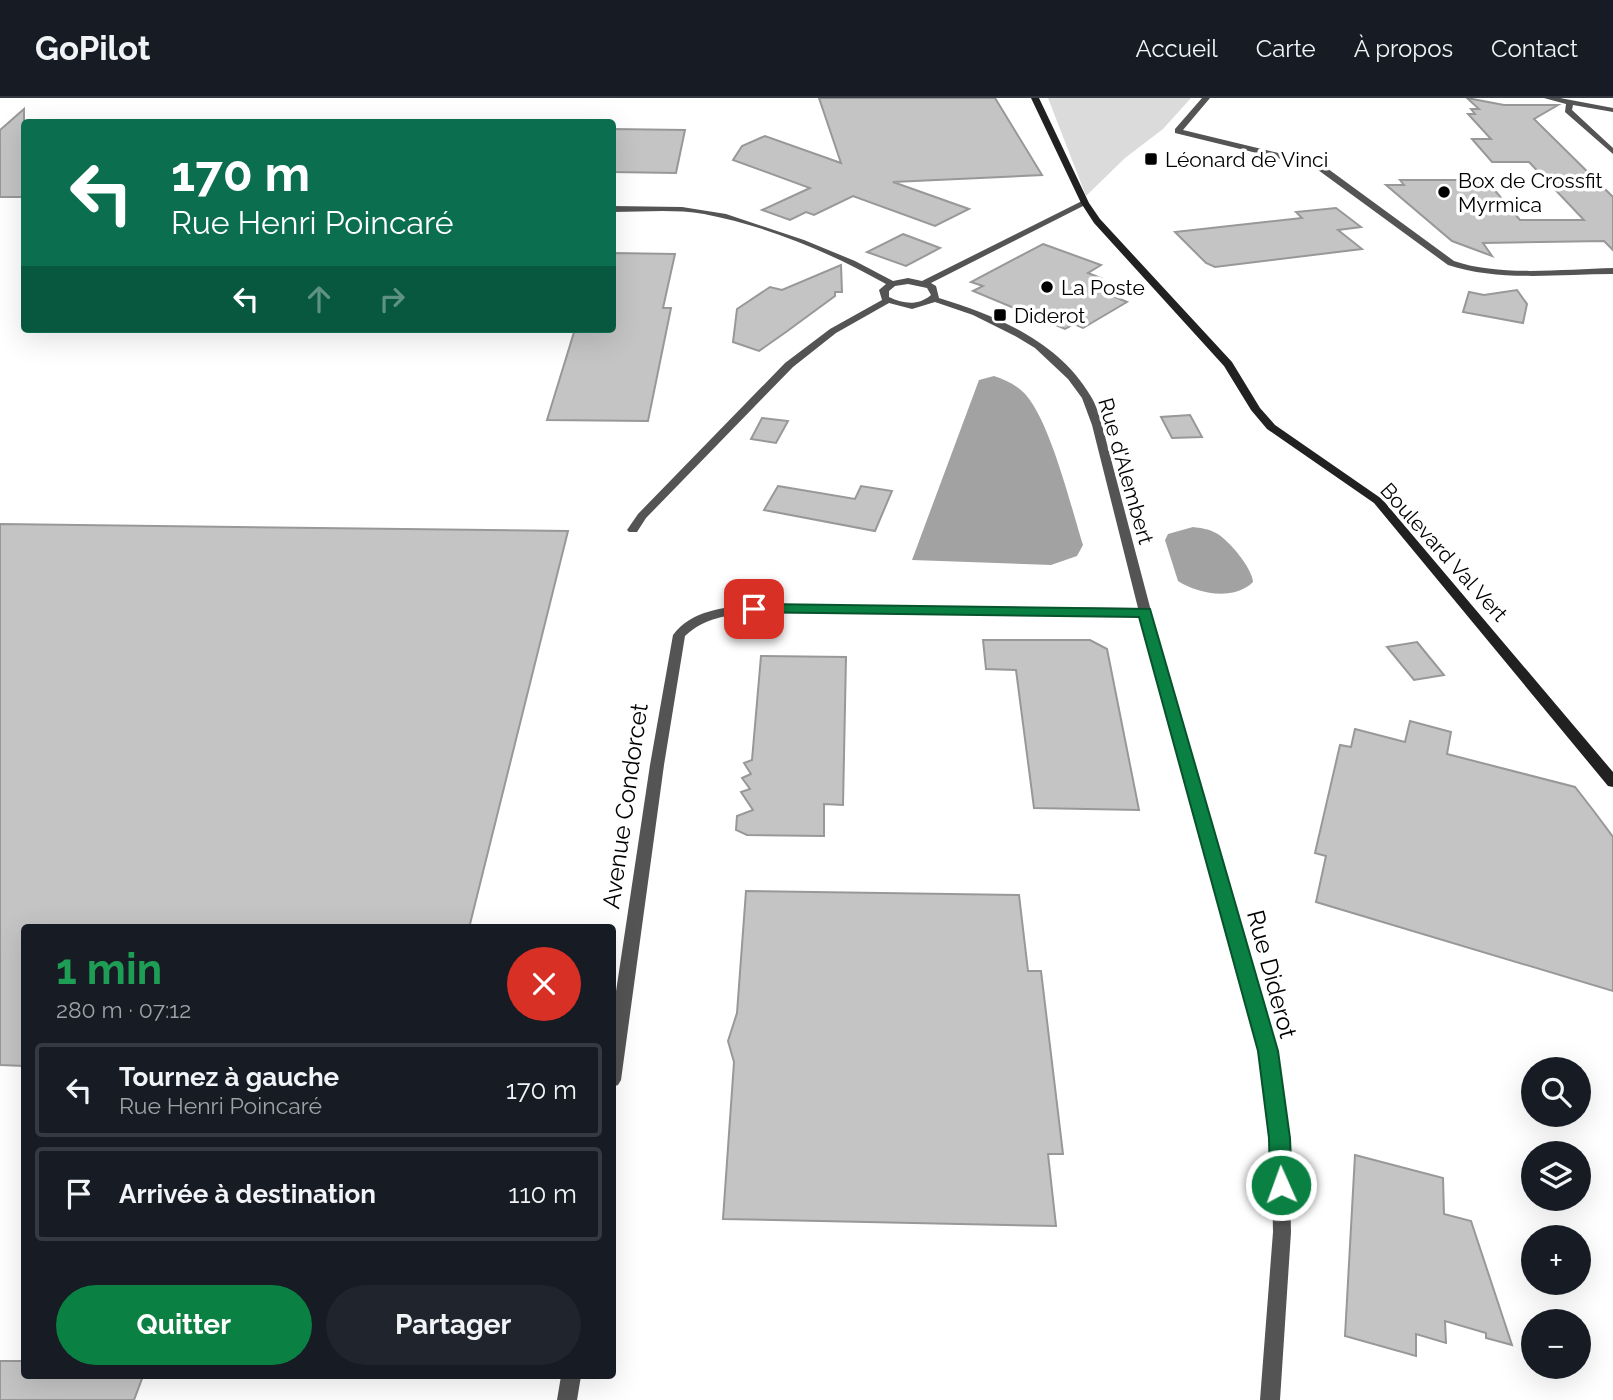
<!DOCTYPE html>
<html lang="fr">
<meta charset="utf-8">
<style>
:root{--surface:#171b24;--page:#20242c;--text:#f1f3f6;--muted:#9ea1a6;--line:#363941;--accent:#0b8043}
body{margin:0;font-family:Raleway,sans-serif;background:var(--page);color:var(--text);height:100vh;display:flex;flex-direction:column;font-size:26px;white-space:nowrap}
*{box-sizing:border-box;margin:0}
p{font-size:23px;color:var(--muted)}
.icon{flex:none;width:38px;height:38px;fill:none;stroke:currentColor;stroke-width:2;stroke-linecap:round;stroke-linejoin:round}
.map{position:relative;flex:1;overflow:hidden}
.panel{position:absolute;left:21px;top:826px;width:595px;height:455px;display:flex;flex-direction:column;background:var(--surface);border-radius:7px;box-shadow:0 7px 28px #0002}
.panel>*{flex:none}
.banner{position:absolute;left:21px;top:21px;width:595px;height:214px;border-radius:7px;box-shadow:0 7px 28px #0002;background:#0b6e4f;color:#fff;overflow:hidden}
.fabs{position:absolute;left:1521px;top:959px;display:grid;gap:14px}
.fabs a{display:grid;place-items:center;width:70px;height:70px;border-radius:50%;background:var(--surface);box-shadow:0 7px 28px #0002;font-size:35px}
.pin{position:absolute;display:grid;place-items:center;width:60px;height:60px;color:#fff;margin:-30px;border-radius:14px;box-shadow:0 4px 10px #0006}
.me{position:absolute;width:77px;margin:-38px;rotate:358deg;stroke-linejoin:round;filter:drop-shadow(0 0 5px #0008)}
.turn{display:flex;align-items:center;gap:24px;height:147px;padding:0 35px;font-size:32px}
.turn .icon{width:91px;height:91px;stroke-width:2.5}
.turn b{display:block;font-size:49px;line-height:60px}
.lanes{display:flex;align-items:center;height:66px;padding:0 35px;background:#0003;justify-content:center;gap:35px;direction:ltr}
.lanes .off{opacity:.35}
.round{display:grid;place-items:center;flex:none;width:74px;height:74px;border-radius:37px;background:var(--page)}
.summary{display:flex;align-items:center;justify-content:space-between;height:119px;padding:0 35px}
h1{font-size:42px;font-weight:700;line-height:52px;color:#1e9e55}
.button{display:flex;gap:14px;margin-top:auto;padding:14px 35px}
.button a{flex:1;height:80px;border-radius:42px;background:var(--accent);color:#fff;font-size:28px;font-weight:700;line-height:80px;text-align:center}
.button a+a{background:var(--page);color:var(--text)}
ul{padding:0;list-style:none}
li{display:flex;align-items:center;gap:21px;height:94px;margin:0 14px 10px;padding:0 21px;border:4px solid var(--line);border-radius:7px}
li div{flex:1}
li b{display:block;font-size:26px}
li em{font-style:normal}
header{display:flex;align-items:center;gap:42px;box-sizing:border-box;height:98px;padding:0 35px;background:var(--surface);border-bottom:2px solid var(--line)}
header strong{font-size:33px}
nav{display:flex;gap:38px;margin-inline-start:auto;font-size:24px}
.map>svg:first-child{display:block}
</style>
<header>
<strong>GoPilot</strong>
<nav><a>Accueil</a><a>Carte</a><a>À propos</a><a>Contact</a></nav>
</header>
<div class="map">
<svg width="1613" height="1302" viewBox="0 0 1613 1302">
<rect width="100%" height="100%" fill="#fff"/>
<path fill="#dbdbdb" d="M 1048,0 L 1191,0 L 1163,31 L 1125,60 L 1086,98 Z"/>
<g fill="#a2a2a2">
<path d="M 994,278 C 1006,282 1017,287 1026,297 C 1051,326 1071,409 1083,447 L 1077,458 L 1051,467 L 912,462 L 979,282 Z"/>
<path d="M 1193,429 C 1201,430 1209,431 1216,435 C 1229,442 1252,470 1253,484 C 1234,503 1198,496 1178,483 L 1165,442 L 1168,436 Z"/>
</g>
<g fill="#c4c4c4" stroke="#989898" stroke-width="2">
<path d="M 819,0 L 995,0 L 1042,77 L 893,84 L 969,111 L 935,128 L 853,98 L 814,117 L 806,114 L 790,122 L 762,112 L 810,90 L 733,62 L 742,48 L 765,38 L 841,65 Z"/>
<path d="M 1467,0 L 1504,7 L 1558,7 L 1534,21 L 1613,99 L 1613,152 L 1604,143 L 1483,145 L 1492,158 L 1452,143 L 1386,87 L 1404,87 L 1400,82 L 1486,82 L 1520,122 L 1584,122 L 1529,64 L 1492,64 L 1472,41 L 1491,41 L 1468,16 L 1475,16 L 1471,11 L 1479,11 Z"/>
<path d="M 24,11 L 24,99 L 0,99 L 0,32 Z"/>
<path d="M 612,31 L 685,32 L 676,75 L 612,74 Z"/>
<path d="M 1336,110 L 1361,129 L 1338,132 L 1362,151 L 1215,169 L 1206,165 L 1175,134 L 1302,120 L 1296,114 Z"/>
<path d="M 903,136 L 940,150 L 906,168 L 867,154 Z"/>
<path d="M 1043,146 L 1101,167 L 1088,175 L 1101,180 L 1097,182 L 1123,192 L 1113,198 L 1127,204 L 1083,230 L 1074,226 L 1065,231 L 973,193 L 983,188 L 971,184 Z"/>
<path d="M 612,155 L 675,156 L 663,210 L 671,210 L 648,323 L 547,322 L 575,231 L 612,231 Z"/>
<path d="M 841,167 L 842,194 L 835,194 L 835,198 L 786,234 L 759,253 L 733,244 L 737,211 L 770,189 L 782,192 Z"/>
<path d="M 1517,192 L 1527,206 L 1523,225 L 1463,214 L 1469,194 L 1484,197 Z"/>
<path d="M 1190,317 L 1202,339 L 1172,340 L 1161,319 Z"/>
<path d="M 762,320 L 788,323 L 776,345 L 751,341 Z"/>
<path d="M 778,388 L 855,401 L 861,388 L 892,393 L 875,433 L 764,412 Z"/>
<path d="M 0,426 L 568,433 L 469,830 L 24,830 L 24,968 L 0,967 Z"/>
<path d="M 983,542 L 1090,542 L 1107,551 L 1139,712 L 1034,710 L 1016,572 L 986,571 Z"/>
<path d="M 1417,544 L 1444,577 L 1414,582 L 1387,549 Z"/>
<path d="M 761,558 L 846,559 L 843,707 L 824,706 L 824,738 L 747,737 L 736,732 L 737,718 L 753,712 L 741,694 L 750,691 L 742,680 L 751,676 L 744,665 L 752,662 Z"/>
<path d="M 1410,623 L 1451,634 L 1447,656 L 1575,689 L 1593,712 L 1613,739 L 1613,893 L 1316,804 L 1326,758 L 1315,755 L 1340,647 L 1351,649 L 1355,631 L 1405,644 Z"/>
<path d="M 746,793 L 1019,797 L 1028,873 L 1041,873 L 1063,1056 L 1048,1056 L 1056,1128 L 723,1121 L 734,964 L 728,943 L 737,915 Z"/>
<path d="M 1355,1057 L 1443,1080 L 1444,1116 L 1471,1123 L 1512,1247 L 1486,1240 L 1486,1235 L 1445,1223 L 1446,1245 L 1416,1236 L 1416,1258 L 1345,1238 Z"/>
<path d="M 0,1263 L 24,1263 L 24,1278 L 143,1278 L 134,1302 L 0,1302 Z"/>
</g>
<g fill="none" stroke-linecap="round" stroke-linejoin="round">
<g fill="#545454" fill-rule="evenodd">
<path d="M 1202,0 L 1210,0 L 1183,32 L 1320,65 L 1454,163 C 1501,179 1563,171 1613,170 L 1613,176 C 1559,176 1499,184 1448,167 L 1314,69 L 1175,35 L 1175,31 Z"/>
<path d="M 1544,0 L 1560,0 L 1613,10 L 1613,14 L 1573,7 L 1572,12 L 1613,50 L 1613,56 L 1565,14 L 1566,6 Z"/>
<path d="M 1082,103 L 1089,105 L 931,185 L 936,188 L 939,200 C 997,218 1058,243 1090,297 C 1096,306 1099,317 1102,327 L 1155,528 L 1277,953 L 1289,1040 L 1291,1134 L 1280,1302 L 1260,1302 L 1273,1134 L 1271,1040 L 1259,953 L 1140,518 L 754,515 C 728,517 705,519 685,538 L 664,667 L 621,982 L 618,987 L 612,989 L 612,920 L 650,667 L 673,537 C 692,512 724,509 754,507 L 1138,510 L 1092,327 L 1082,300 L 1068,281 L 1035,250 L 1015,238 L 973,217 L 935,204 L 912,211 L 889,205 L 836,235 L 793,269 L 646,420 L 637,434 L 629,434 L 627,432 L 638,416 L 785,265 L 830,231 L 882,202 L 879,192 L 886,186 C 831,155 767,128 704,116 C 674,111 643,114 612,114 L 612,108 L 682,109 L 726,116 L 804,142 L 855,163 L 893,183 L 908,180 L 922,183 ZM 908,186 L 927,190 L 931,197 C 918,208 904,206 889,199 L 889,193 L 895,188 Z"/>
<path d="M 561,1278 L 581,1278 L 577,1302 L 557,1302 Z"/>
</g>
<path fill="#212121" fill-rule="evenodd" d="M 1031,0 L 1039,0 L 1089,105 L 1100,121 L 1232,264 L 1260,310 L 1275,327 L 1382,401 L 1613,674 L 1613,689 L 1608,688 L 1374,405 L 1267,331 L 1251,312 L 1224,268 L 1094,125 L 1081,105 Z"/>
</g>
<path fill="#0b8043" stroke="#07532c" stroke-width="2" d="M 754,506 L 1150,511 L 1278,953 L 1290,1040 L 1292,1087 L 1288,1094 L 1281,1097 L 1274,1094 L 1270,1087 L 1269,1040 L 1258,953 L 1139,519 L 749,514 L 746,511 Z"/>
<g fill="#000" stroke="#fff" stroke-width="2.5">
<rect x="1144" y="54" width="14" height="14" rx="3.5"/>
<circle cx="1444" cy="94" r="7"/>
<circle cx="1047" cy="189" r="7"/>
<rect x="993" y="210" width="14" height="14" rx="3.5"/>
</g>
<g text-anchor="middle" dominant-baseline="central" stroke-width="7" stroke-linejoin="round" paint-order="stroke">
<g font-size="21" fill="#000" stroke="#fff" text-anchor="start">
<text x="1165" y="61">Léonard de Vinci</text>
<text x="1458" y="82">Box de Crossfit<tspan x="1458" dy="24">Myrmica</tspan></text>
<text x="1061" y="189">La Poste</text>
<text x="1014" y="217">Diderot</text>
</g>
<g font-size="21" fill="#000" stroke="#fff">
<text transform="translate(1126 373) rotate(74)">Rue d'Alembert</text>
<text transform="translate(1444 454) rotate(48)">Boulevard Val Vert</text>
</g>
<g font-size="24" fill="#000" stroke="#fff">
<text transform="translate(625 708) rotate(-82)">Avenue Condorcet</text>
<text transform="translate(1272 876) rotate(75)">Rue Diderot</text>
</g>
</g>
</svg>
<div class="fabs">
<a><svg class="icon" aria-label="search" viewBox="0 0 24 24"><circle cx="10" cy="10" r="6"/><path d="M15 15l6 6"/></svg></a>
<a><svg class="icon" aria-label="layers" viewBox="0 0 24 24"><path d="M12 4l9 5-9 5-9-5zM3 14l9 5 9-5"/></svg></a>
<a>+</a>
<a>−</a>
</div>
<div class="pin" style="left:754px;top:511px;background:#d93025"><svg class="icon" aria-label="arrive" viewBox="0 0 24 24"><path d="M6 21V4h12l-3 4 3 4H6"/></svg></div>
<svg class="me" style="left:1281px;top:1087px" viewBox="-20 -20 40 40"><circle r="17" fill="#0b8043" stroke="#fff" stroke-width="3"/><path d="M0-11L8 9 0 5-8 9z" fill="#fff"/></svg>
<div class="banner">
<div class="turn"><svg class="icon" aria-label="left" viewBox="0 0 24 24"><path d="M17 20v-9H6M10 6l-5 5 5 5"/></svg><div><b>170 m</b>Rue Henri Poincaré</div></div>
<div class="lanes"><svg class="icon" aria-label="left" viewBox="0 0 24 24"><path d="M17 20v-9H6M10 6l-5 5 5 5"/></svg><svg class="icon off" aria-label="ahead" viewBox="0 0 24 24"><path d="M12 20V5M6 11l6-6 6 6"/></svg><svg class="icon off" aria-label="right" viewBox="0 0 24 24"><path d="M7 20v-9h11M14 6l5 5-5 5"/></svg></div>
</div>
<section class="panel">
<div class="summary"><div><h1>1 min</h1><p>280 m · 07:12</p></div><a class="round" style="background:#d93025;color:#fff"><svg class="icon" aria-label="close" viewBox="0 0 24 24"><path d="M6 6l12 12M18 6L6 18"/></svg></a></div>
<ul>
<li><svg class="icon" aria-label="left" viewBox="0 0 24 24"><path d="M17 20v-9H6M10 6l-5 5 5 5"/></svg><div><b>Tournez à gauche</b><p>Rue Henri Poincaré</p></div><em>170 m</em></li>
<li><svg class="icon" aria-label="arrive" viewBox="0 0 24 24"><path d="M6 21V4h12l-3 4 3 4H6"/></svg><div><b>Arrivée à destination</b></div><em>110 m</em></li>
</ul>
<div class="button"><a>Quitter</a><a>Partager</a></div>
</section>
</div>
